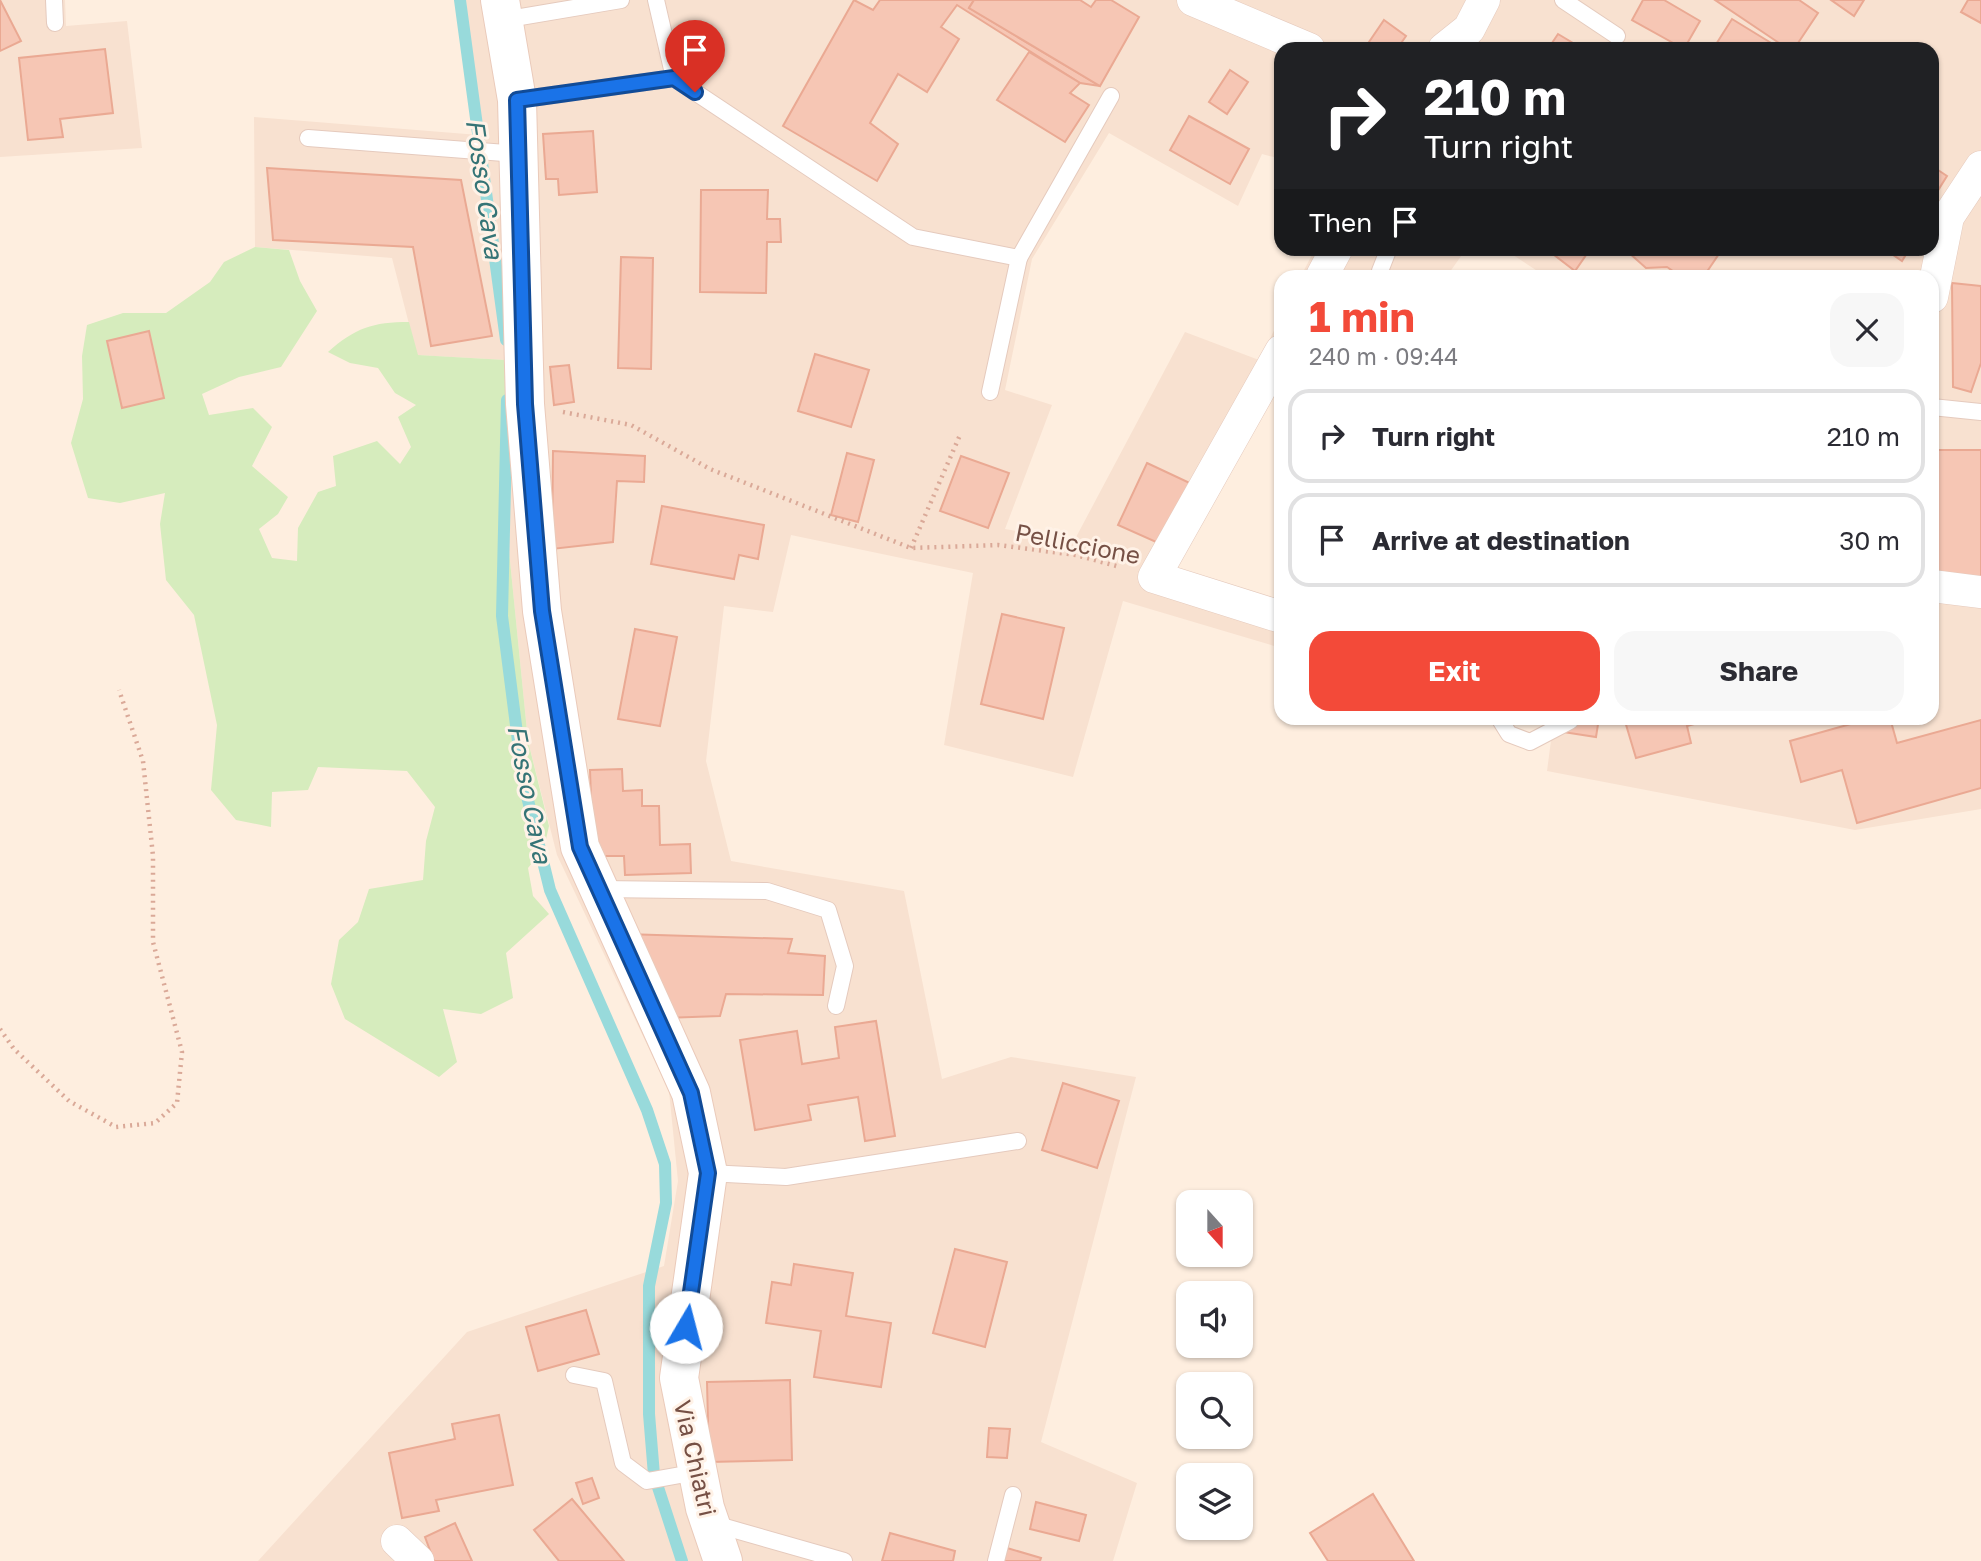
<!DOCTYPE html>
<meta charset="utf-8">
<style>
:root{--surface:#fff;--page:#f7f7f7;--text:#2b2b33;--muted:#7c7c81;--line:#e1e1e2;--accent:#f34a39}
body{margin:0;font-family:"Golos Text",sans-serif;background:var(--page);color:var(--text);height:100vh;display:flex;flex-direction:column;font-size:26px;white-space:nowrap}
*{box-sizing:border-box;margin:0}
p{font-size:23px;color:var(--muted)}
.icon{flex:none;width:38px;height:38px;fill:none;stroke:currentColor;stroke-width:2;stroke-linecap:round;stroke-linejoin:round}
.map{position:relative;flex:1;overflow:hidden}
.details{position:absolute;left:1274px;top:270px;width:665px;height:455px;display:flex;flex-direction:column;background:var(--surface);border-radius:21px;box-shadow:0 2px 5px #0004}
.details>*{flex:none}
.guide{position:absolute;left:1274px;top:42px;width:665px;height:214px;border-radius:21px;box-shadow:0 2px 5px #0004;background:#202124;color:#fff;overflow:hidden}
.needle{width:46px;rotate:159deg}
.tools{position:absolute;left:1176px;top:1190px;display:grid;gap:14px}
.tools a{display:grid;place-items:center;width:77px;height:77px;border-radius:14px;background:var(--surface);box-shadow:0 2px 5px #0004;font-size:35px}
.pin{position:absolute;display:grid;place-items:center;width:60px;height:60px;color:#fff;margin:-72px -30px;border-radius:50% 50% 50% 0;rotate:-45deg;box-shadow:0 0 7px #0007}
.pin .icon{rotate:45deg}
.me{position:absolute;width:77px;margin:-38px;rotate:8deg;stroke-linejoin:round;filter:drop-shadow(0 0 5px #0008)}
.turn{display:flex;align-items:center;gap:24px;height:147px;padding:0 35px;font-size:32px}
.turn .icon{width:91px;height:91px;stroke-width:2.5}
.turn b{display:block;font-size:49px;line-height:60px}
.then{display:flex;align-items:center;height:66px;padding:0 35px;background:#0003;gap:14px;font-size:26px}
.round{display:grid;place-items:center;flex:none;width:74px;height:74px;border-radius:21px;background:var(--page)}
.summary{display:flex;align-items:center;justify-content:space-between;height:119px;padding:0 35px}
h1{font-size:42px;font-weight:700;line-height:52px;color:var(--accent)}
.primary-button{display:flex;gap:14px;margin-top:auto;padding:14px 35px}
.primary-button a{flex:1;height:80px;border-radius:21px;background:var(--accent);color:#fff;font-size:28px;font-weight:700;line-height:80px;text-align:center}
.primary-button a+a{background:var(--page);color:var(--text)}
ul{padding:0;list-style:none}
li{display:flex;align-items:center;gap:21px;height:94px;margin:0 14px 10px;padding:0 21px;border:4px solid var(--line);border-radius:21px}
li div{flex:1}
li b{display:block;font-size:26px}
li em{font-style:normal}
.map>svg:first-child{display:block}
</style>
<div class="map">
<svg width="1981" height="1561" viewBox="0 0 1981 1561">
<rect width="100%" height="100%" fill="#feeedf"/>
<g fill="#f8e1d0">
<path d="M 0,0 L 65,0 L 66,26 L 127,21 L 142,148 L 0,157 Z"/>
<path d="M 466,0 L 1981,0 L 1981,809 L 1855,830 L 1547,771 L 1554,718 L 1932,718 L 1932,276 L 1545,276 L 1504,249 L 1932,248 L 1932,49 L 1281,49 L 1281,159 L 1262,154 L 1238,206 L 1109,133 L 1032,259 L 1005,390 L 1052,405 L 1005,529 L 1074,541 L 1185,332 L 1259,360 L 1281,317 L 1281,395 L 1268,387 L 1172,574 L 1281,609 L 1281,648 L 1123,601 L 1073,777 L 944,745 L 973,573 L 791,535 L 773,612 L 724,606 L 706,761 L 731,861 L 904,891 L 942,1079 L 1011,1057 L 1136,1077 L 1041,1442 L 1137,1483 L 1113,1561 L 258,1561 L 467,1332 L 664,1266 L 678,1181 L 669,1091 L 557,855 L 528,741 L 508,541 L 506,360 L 417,355 L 392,258 L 255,247 L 254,117 L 479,135 Z"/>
<path d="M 1315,249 L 1466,249 L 1447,276 L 1301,276 Z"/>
</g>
<path fill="#d6ecbd" d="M 255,247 L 289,250 L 300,281 L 317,311 L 281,367 L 239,377 L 202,394 L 209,415 L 253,408 L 272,427 L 252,466 L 288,497 L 278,514 L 259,529 L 272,558 L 297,561 L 298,528 L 318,492 L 336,486 L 333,456 L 377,441 L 400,464 L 411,447 L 398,417 L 416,405 L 395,393 L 378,368 L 350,363 L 328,352 C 355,328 373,322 409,322 L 418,355 L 506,360 L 508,541 L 528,741 L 549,826 L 544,848 L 528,868 L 533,896 L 549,914 L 506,953 L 513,998 L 481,1014 L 443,1009 L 457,1062 L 439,1077 L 345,1019 L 331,984 L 339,940 L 358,922 L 369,889 L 423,880 L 426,841 L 435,807 L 407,771 L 318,767 L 308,790 L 272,792 L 271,827 L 236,820 L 211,790 L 217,725 L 194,615 L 166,580 L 160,524 L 165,493 L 120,503 L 88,498 L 71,443 L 83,399 L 82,356 L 87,325 L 123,313 L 166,313 L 210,282 L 224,262 Z"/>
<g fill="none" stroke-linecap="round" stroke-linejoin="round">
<g stroke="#98dadb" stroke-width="12">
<path d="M 460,0 L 506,340"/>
<path d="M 507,400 L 502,616 L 523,780 L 550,890 L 647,1110 L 665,1164 L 666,1203 L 649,1286 L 649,1414 L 654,1475 L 682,1561"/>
</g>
</g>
<g fill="#f6c6b4" stroke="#eaa993" stroke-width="2">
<path d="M 0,0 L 21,41 L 0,51 Z"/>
<path d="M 854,0 L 873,10 L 880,0 L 974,0 L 969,8 L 1100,86 L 1080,83 L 957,5 L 941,27 L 959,39 L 927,92 L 898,74 L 870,123 L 898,144 L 877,181 L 783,126 Z"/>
<path d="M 974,0 L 1080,0 L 1091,7 L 1096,0 L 1111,0 L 1139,17 L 1100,86 L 969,8 Z"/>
<path d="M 1643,0 L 1664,0 L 1700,21 L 1684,49 L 1632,20 Z"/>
<path d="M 1715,0 L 1799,0 L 1818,13 L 1794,49 L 1788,49 Z"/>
<path d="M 1831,0 L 1864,0 L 1854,16 Z"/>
<path d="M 1968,0 L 1981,0 L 1981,23 L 1961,12 Z"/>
<path d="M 1732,19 L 1781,49 L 1713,49 Z"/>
<path d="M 1384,20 L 1406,36 L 1397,49 L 1379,49 L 1369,42 Z"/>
<path d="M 1558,34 L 1583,49 L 1548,49 Z"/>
<path d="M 105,49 L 113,113 L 60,119 L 63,137 L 28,140 L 19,58 Z"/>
<path d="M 1029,52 L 1080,83 L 1070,93 L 1089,105 L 1065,142 L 997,100 Z"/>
<path d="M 1230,70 L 1248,82 L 1227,114 L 1209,102 Z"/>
<path d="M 1189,116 L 1249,149 L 1230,184 L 1170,150 Z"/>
<path d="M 593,131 L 597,192 L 559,195 L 558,179 L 546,179 L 543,134 Z"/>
<path d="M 1932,166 L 1947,176 L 1932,200 Z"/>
<path d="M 267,168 L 461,180 L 492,336 L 431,346 L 413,247 L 273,240 Z"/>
<path d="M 701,190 L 768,190 L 767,219 L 780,219 L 781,242 L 767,242 L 766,293 L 700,292 Z"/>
<path d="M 1545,248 L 1591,248 L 1575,271 Z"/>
<path d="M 1630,248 L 1723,248 L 1704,276 L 1680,276 L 1667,267 L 1646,268 L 1628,252 Z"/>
<path d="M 1883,248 L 1910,248 L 1902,261 Z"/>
<path d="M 621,257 L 653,258 L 651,369 L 618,368 Z"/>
<path d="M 1952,283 L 1981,286 L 1981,363 L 1971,392 L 1953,387 Z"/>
<path d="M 149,331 L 164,398 L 122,408 L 107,341 Z"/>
<path d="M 815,354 L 869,370 L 851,427 L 798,411 Z"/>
<path d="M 569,365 L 574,402 L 554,405 L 550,367 Z"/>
<path d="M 1932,450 L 1981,450 L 1981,579 L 1932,580 Z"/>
<path d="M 553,451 L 645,456 L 644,482 L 617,481 L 613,542 L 552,549 Z"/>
<path d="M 847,453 L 874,460 L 858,522 L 831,515 Z"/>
<path d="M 961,456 L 1009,473 L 988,528 L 940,511 Z"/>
<path d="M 1147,463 L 1194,485 L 1165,546 L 1118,525 Z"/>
<path d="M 662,506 L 764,525 L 758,559 L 739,555 L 734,579 L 651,564 Z"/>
<path d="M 1002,614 L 1064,628 L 1043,719 L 981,704 Z"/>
<path d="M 635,629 L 677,637 L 660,726 L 618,719 Z"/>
<path d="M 1566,718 L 1599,718 L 1596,737 L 1563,732 Z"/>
<path d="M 1624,718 L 1716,718 L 1687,726 L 1691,743 L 1636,758 Z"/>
<path d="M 1872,718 L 1890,718 L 1897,743 L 1981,720 L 1981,788 L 1857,823 L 1842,770 L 1801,782 L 1790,741 Z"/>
<path d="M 622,769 L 623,791 L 642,790 L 642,806 L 659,806 L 660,845 L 690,844 L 691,873 L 625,875 L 624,856 L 593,856 L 590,770 Z"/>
<path d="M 624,934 L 792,939 L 788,953 L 825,956 L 823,995 L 726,994 L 720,1016 L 664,1018 Z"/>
<path d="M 876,1021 L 895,1136 L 865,1141 L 858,1097 L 808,1105 L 811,1120 L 755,1130 L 740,1040 L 797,1031 L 802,1064 L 839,1058 L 835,1027 Z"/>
<path d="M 1063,1083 L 1119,1101 L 1097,1168 L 1042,1150 Z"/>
<path d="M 955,1249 L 1007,1262 L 985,1347 L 933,1333 Z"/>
<path d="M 794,1264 L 853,1273 L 846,1316 L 891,1323 L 881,1387 L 814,1377 L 821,1331 L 766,1323 L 772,1282 L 791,1285 Z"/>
<path d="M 586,1310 L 599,1354 L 538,1371 L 526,1327 Z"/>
<path d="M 790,1380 L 792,1460 L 709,1462 L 707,1382 Z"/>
<path d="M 499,1415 L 513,1485 L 436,1500 L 439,1511 L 402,1518 L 389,1453 L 455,1439 L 452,1424 Z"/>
<path d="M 989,1428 L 1010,1429 L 1007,1458 L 987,1457 Z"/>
<path d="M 592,1478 L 599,1498 L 583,1504 L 576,1483 Z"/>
<path d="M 1373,1494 L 1414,1561 L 1328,1561 L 1310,1533 Z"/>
<path d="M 572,1499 L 624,1561 L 559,1561 L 534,1530 Z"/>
<path d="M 1036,1502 L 1086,1515 L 1079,1541 L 1030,1529 Z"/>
<path d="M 455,1523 L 472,1561 L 434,1561 L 425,1537 Z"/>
<path d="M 890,1533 L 955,1551 L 953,1561 L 882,1561 Z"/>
<path d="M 1007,1548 L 1041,1558 L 1040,1561 L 1002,1561 Z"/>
</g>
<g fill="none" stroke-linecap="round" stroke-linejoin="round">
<g stroke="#e5cabd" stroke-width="18">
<g id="lane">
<path d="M 54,0 L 55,23"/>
<path d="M 656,0 L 674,78"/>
<path d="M 1563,0 L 1617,36"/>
<path d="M 503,20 L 621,0"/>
<path d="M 517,100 L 674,78 L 913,237 L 1019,258 L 1111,96"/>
<path d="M 308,138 L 518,154"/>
<path d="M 1380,271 L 1389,248"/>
<path d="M 990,392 L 1019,258"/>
<path d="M 1932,407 L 1981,412"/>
<path d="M 1499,718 L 1509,734 L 1530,742 L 1570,721"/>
<path d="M 600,889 L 767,891 L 828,910 L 845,966 L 836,1006"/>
<path d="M 708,1173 L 786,1177 L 1018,1141"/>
<path d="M 574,1375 L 604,1381 L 623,1463 L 647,1481 L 697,1472"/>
<path d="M 711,1523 L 844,1561"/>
<path d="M 996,1561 L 1013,1495"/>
</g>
</g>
<g stroke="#e5cabd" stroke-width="33">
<g id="street">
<path d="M 1193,0 L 1309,49"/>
<path d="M 1444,49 L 1469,29 L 1484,0"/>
<path d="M 1322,276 L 1337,248"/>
<path d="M 1932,297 L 1948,217 L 1981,167"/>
<path d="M 1281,351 L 1154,577 L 1281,617"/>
<path d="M 1932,586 L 1981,592"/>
<path d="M 397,1541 L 418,1561"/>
</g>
</g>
<g stroke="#eacaba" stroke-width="40">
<path id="secondary" d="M 500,0 L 517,100 L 525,404 L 542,611 L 580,847 L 691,1093 L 708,1173 L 679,1378 L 705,1508 L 723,1561"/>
</g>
<g stroke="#daa998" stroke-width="4.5" stroke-dasharray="2 5" stroke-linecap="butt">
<path d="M 563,412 L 631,425 L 710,469 L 911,548 L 998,545 L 1076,555 L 1120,567"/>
<path d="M 911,548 L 960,435"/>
<path d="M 0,1029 L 14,1049 L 69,1101 L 116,1127 L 155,1123 L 177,1103 L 182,1052 L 153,942 L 153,856 L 143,761 L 119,690"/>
</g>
<use href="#lane" stroke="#fff" stroke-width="16"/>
<use href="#street" stroke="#fff" stroke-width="32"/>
<use href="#secondary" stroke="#fff" stroke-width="38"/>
</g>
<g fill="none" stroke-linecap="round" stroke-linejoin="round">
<g stroke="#114b97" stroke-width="18">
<path id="route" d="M 686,1327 L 708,1173 L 691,1093 L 580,847 L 542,611 L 525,404 L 517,100 L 674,78 L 695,92"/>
</g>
<use href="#route" stroke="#1a73e8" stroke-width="12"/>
</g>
<g text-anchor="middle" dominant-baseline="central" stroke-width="6" stroke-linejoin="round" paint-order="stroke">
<g font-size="24" fill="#765045" stroke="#fff2e7">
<text transform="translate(1078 543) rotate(11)">Pelliccione</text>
<text transform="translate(696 1458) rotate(77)">Via Chiatri</text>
</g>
<g font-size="26" font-style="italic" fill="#357476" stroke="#fff2e7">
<text transform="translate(485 189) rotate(82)">Fosso Cava</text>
<text transform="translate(530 794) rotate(79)">Fosso Cava</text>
</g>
</g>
</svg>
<div class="tools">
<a><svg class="needle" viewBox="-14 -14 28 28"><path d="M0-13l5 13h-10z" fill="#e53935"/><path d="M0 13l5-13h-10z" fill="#7c7c81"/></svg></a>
<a><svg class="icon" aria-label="sound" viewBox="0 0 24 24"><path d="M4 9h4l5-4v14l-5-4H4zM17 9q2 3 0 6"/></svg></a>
<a><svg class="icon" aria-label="search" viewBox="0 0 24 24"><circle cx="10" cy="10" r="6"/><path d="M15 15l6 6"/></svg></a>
<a><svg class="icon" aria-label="layers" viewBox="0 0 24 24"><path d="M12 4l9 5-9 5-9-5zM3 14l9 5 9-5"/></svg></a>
</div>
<div class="pin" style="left:695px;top:92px;background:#d93025"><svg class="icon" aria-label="arrive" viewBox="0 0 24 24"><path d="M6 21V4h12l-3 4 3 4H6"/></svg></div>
<svg class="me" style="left:686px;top:1327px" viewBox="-20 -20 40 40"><circle r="19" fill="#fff"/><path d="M0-13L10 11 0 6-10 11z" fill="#1a73e8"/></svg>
<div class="guide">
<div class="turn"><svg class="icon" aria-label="right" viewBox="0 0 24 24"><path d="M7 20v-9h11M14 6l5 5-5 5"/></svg><div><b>210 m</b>Turn right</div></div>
<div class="then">Then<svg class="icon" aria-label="arrive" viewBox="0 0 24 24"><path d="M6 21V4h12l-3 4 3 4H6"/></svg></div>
</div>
<section class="details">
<div class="summary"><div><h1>1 min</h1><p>240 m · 09:44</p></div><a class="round"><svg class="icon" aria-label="close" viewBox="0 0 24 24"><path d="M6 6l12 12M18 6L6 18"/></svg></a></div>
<ul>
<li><svg class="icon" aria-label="right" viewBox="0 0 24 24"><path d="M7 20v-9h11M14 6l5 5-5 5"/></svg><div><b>Turn right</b></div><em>210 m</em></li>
<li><svg class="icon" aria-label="arrive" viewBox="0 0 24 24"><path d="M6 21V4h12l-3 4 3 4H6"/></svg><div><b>Arrive at destination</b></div><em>30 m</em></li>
</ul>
<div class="primary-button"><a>Exit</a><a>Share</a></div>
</section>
</div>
